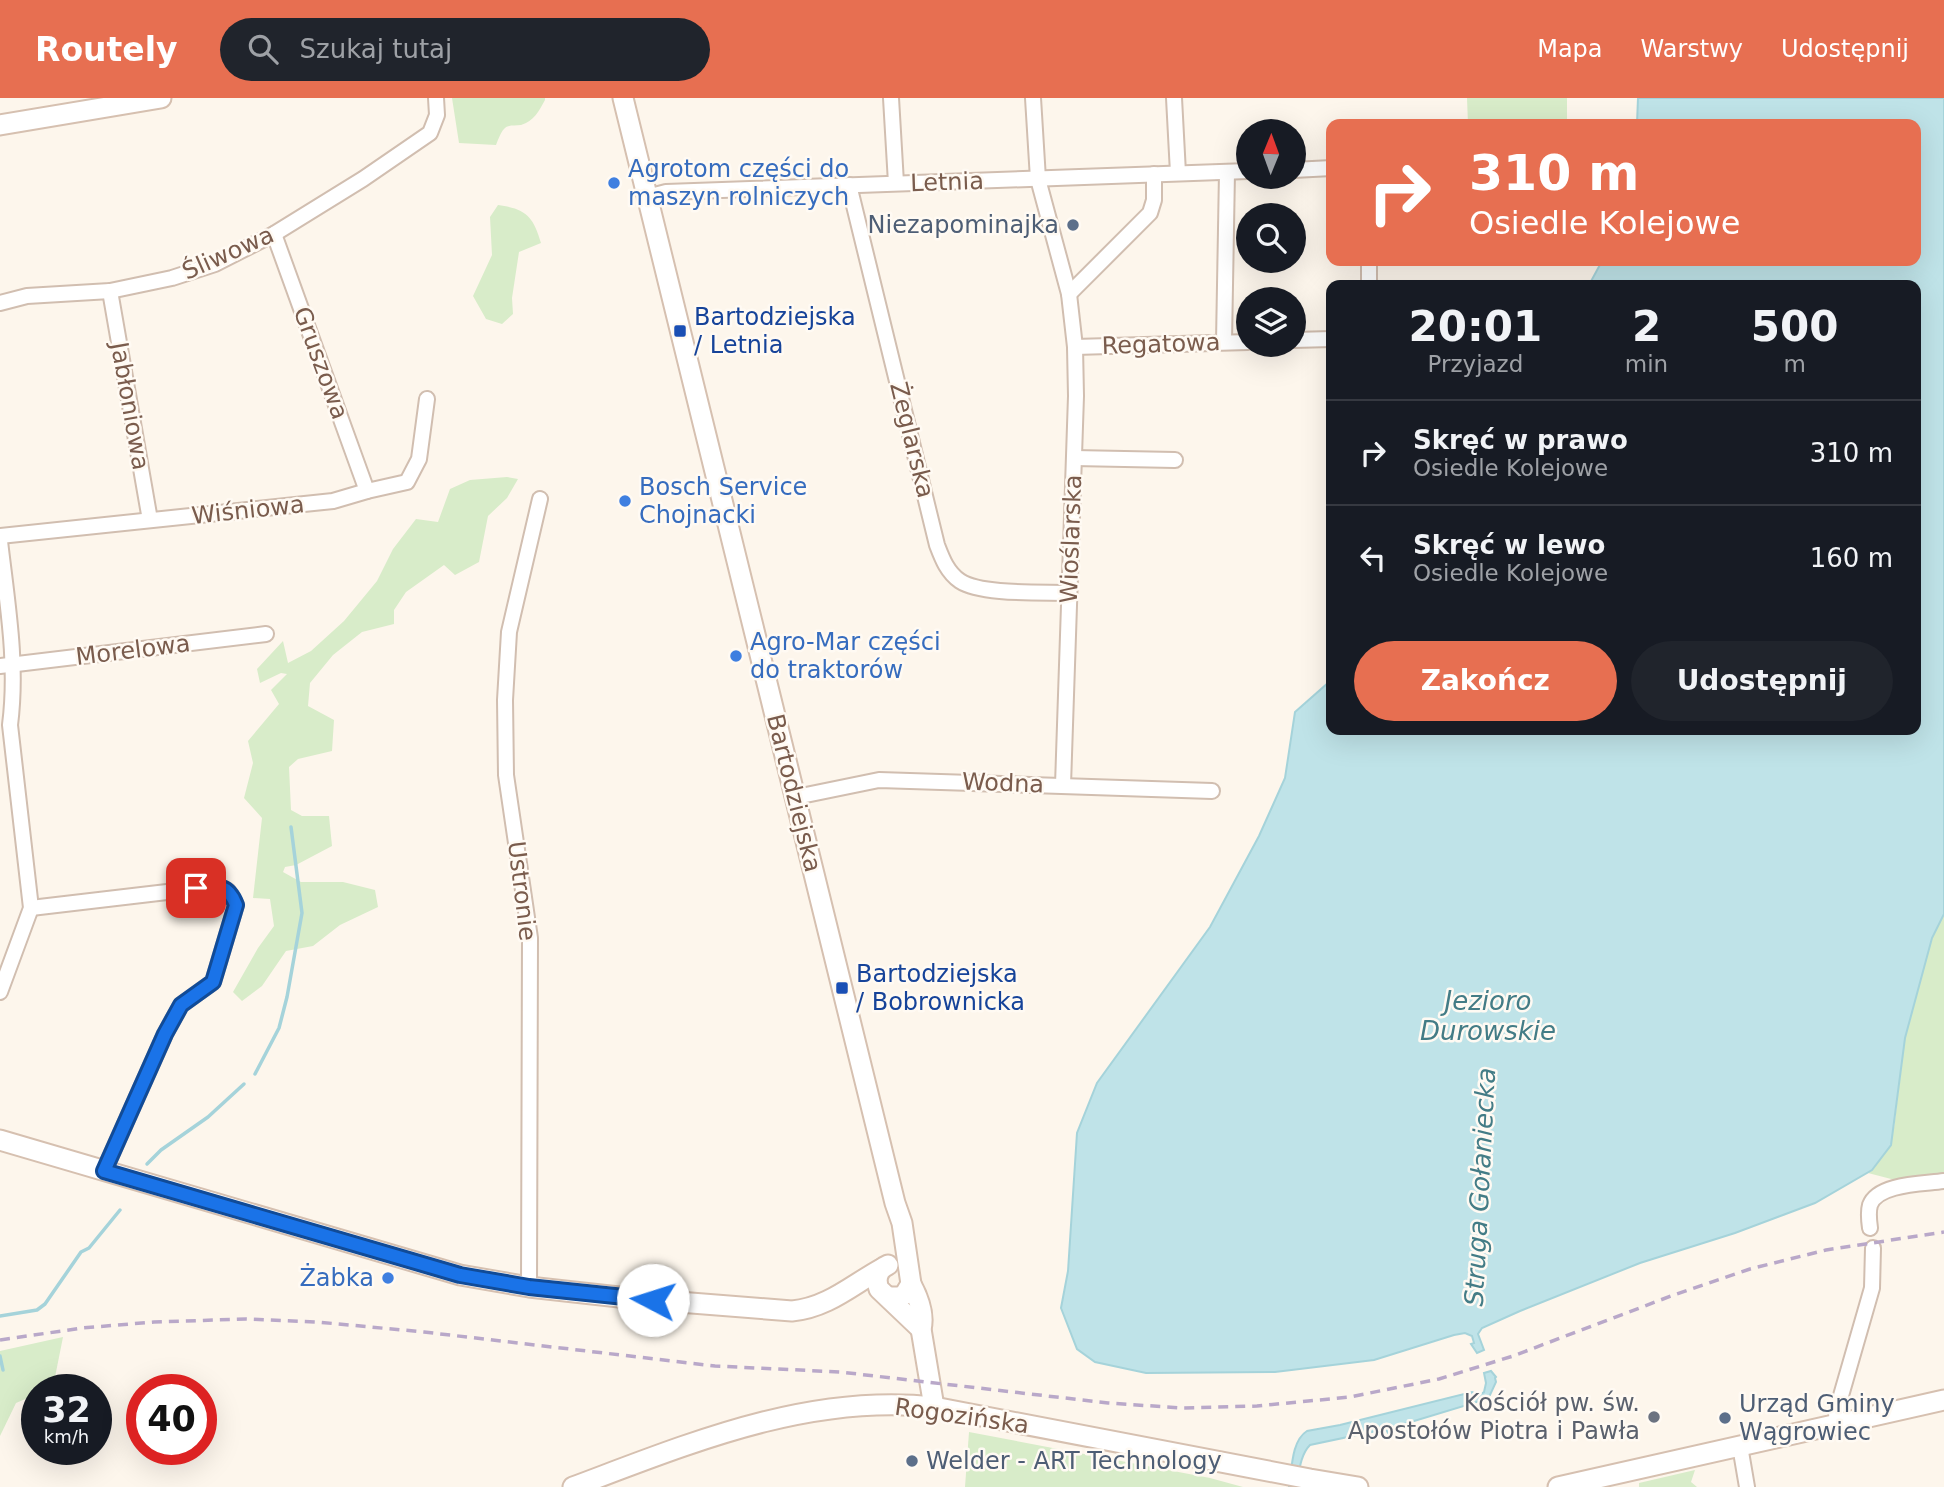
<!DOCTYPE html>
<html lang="pl">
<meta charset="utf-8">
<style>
:root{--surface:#171b24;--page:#20242c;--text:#f1f3f6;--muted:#9ea1a6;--line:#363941;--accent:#e76f51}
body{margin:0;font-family:"DejaVu Sans",sans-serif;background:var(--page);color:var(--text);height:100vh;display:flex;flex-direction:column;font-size:26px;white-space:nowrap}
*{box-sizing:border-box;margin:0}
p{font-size:23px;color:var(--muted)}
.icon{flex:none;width:38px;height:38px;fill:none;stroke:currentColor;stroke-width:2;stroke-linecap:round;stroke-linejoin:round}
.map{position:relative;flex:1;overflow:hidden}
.side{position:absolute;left:1326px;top:182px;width:595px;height:455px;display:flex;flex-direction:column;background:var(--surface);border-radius:14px;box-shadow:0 7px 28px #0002}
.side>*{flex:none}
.banner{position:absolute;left:1326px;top:21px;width:595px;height:147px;border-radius:14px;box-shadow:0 7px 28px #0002;background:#e76f51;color:#fff;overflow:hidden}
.needle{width:46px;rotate:1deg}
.buttons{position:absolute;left:1236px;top:21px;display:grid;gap:14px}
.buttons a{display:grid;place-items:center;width:70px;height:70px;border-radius:50%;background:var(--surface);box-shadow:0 7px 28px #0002;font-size:35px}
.speed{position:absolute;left:21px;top:1276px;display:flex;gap:14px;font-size:35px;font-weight:700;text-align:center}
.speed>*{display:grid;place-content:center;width:91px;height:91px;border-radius:50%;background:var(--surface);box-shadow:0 7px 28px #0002;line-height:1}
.speed small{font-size:18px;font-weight:400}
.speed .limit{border:10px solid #d22;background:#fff;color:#111}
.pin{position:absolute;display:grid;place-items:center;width:60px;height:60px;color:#fff;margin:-30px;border-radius:14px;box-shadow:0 4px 10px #0006}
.me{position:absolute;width:77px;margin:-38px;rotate:275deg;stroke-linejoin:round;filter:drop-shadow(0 0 5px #0008)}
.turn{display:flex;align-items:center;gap:24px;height:147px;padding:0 28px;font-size:32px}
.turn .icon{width:91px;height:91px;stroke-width:2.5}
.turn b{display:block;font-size:49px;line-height:60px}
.eta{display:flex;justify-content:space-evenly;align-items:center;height:119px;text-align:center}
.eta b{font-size:42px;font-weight:600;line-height:49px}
.button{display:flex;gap:14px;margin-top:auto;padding:14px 28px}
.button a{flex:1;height:80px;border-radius:42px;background:var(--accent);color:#fff;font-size:28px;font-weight:600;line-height:80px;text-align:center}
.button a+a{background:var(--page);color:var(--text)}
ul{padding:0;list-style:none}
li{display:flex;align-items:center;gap:21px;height:105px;padding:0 28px;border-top:2px solid var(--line)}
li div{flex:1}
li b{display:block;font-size:26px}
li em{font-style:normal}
header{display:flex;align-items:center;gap:42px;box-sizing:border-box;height:98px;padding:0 35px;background:var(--accent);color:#fff}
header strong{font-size:33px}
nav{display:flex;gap:38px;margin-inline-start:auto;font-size:24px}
.search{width:490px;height:63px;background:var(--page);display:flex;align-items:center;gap:18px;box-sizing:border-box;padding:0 24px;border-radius:38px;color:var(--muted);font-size:26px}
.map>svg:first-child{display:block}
</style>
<header>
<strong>Routely</strong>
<div class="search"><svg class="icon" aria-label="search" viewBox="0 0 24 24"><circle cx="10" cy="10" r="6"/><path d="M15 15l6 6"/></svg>Szukaj tutaj</div>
<nav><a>Mapa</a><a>Warstwy</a><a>Udostępnij</a></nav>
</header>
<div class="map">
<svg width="1944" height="1389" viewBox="0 0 1944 1389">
<rect width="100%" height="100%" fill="#fdf6ec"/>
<g fill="#d8ecc9">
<path d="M 452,0 L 545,0 L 545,2 C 539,13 534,23 521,27 C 515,28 508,26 504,31 C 501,34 498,42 496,47 L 459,45 Z"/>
<path d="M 1467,0 L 1567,0 L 1567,26 L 1468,26 Z"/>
<path d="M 498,107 C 526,111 533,118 541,145 L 519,154 L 512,200 L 513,216 L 502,226 L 486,221 L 473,198 L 492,157 L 490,119 Z"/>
<path d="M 507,379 L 518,381 L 507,400 L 488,418 L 479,464 L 455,477 L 444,467 L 406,494 L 394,512 L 394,526 L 362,534 L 333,557 L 310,585 L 308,608 L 334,622 L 332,653 L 298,661 L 289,669 L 291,712 L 302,718 L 329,718 L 332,748 L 296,767 L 285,769 L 283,774 L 301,784 L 343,784 L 375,792 L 378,809 L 340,827 L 313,848 L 286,853 L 262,888 L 242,903 L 233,894 L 258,850 L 274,828 L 270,801 L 253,800 L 262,720 L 244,700 L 253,665 L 248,643 L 279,606 L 271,592 L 287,576 L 281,575 L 260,585 L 257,571 L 283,543 L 288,565 L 311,553 L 344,523 L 377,483 L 393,451 L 416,421 L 438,424 L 450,391 L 470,382 Z"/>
<path d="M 1944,816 L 1944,1077 L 1895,1082 L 1868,1075 L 1894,1030 L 1905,940 L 1932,840 Z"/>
<path d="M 63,1239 L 53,1289 L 47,1291 L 37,1292 L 37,1296 L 16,1305 L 0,1338 L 0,1253 Z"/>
<path d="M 969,1334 L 1210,1380 L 1243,1389 L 965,1389 Z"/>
<path d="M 1695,1372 L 1691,1384 L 1697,1389 L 1639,1389 L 1639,1385 Z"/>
</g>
<g fill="#bfe3e8" stroke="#a5d3da" stroke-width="2">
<path d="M 1638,0 L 1944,0 L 1944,816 L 1932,840 L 1905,940 L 1891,1047 L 1872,1072 L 1815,1105 L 1735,1135 L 1640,1165 L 1520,1213 L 1482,1230 L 1478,1236 L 1484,1252 L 1477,1255 L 1471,1246 L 1474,1245 L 1472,1238 L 1465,1235 L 1454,1237 L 1374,1262 L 1275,1274 L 1146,1275 L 1095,1264 L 1077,1251 L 1061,1210 L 1068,1173 L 1077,1035 L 1097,985 L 1210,829 L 1259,738 L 1285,680 L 1295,614 L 1329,584 L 1332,579 L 1332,632 L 1916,632 L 1916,187 L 1589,187 L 1602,163 L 1916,163 L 1916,26 L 1637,26 Z"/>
<path d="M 1491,1273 L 1496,1279 L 1495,1280 L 1496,1284 L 1490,1297 L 1487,1301 L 1391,1330 L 1392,1334 L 1388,1335 L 1386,1331 L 1310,1347 C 1300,1357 1299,1375 1296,1389 L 1289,1389 C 1292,1372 1291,1343 1307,1333 L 1340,1327 L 1472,1294 L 1479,1297 L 1484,1294 L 1486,1285 L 1484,1275 Z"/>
</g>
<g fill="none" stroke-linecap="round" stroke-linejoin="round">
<g stroke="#a5d3da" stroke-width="3.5">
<path d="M 255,976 L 279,930 L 287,899 L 302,815 L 291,729"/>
<path d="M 147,1066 L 161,1052 L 208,1019 L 244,986"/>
<path d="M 0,1218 L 37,1212 L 45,1206 L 81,1154 L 89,1150 L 120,1112"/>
<path d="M 0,1258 L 3,1272"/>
</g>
<g stroke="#d1beb0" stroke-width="18">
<g id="street">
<path d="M 891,0 L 896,85"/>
<path d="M 1033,0 L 1038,81 L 1069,196 L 1075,249 L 1076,298 L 1063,687"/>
<path d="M 1174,0 L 1178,75"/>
<path d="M 1293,72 L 1332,70"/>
<path d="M 849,87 L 937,447 C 942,460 947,474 960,483 C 981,497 1042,494 1069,495"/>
<path d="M 647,99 L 666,94 L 1248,73"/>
<path d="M 274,136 L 367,393"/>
<path d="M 1369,163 L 1369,187"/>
<path d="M 110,193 L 150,422"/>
<path d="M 1069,196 L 1150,115 L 1154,102 L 1154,76"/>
<path d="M 0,205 L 27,198 L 110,193 L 172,180 L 215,166 L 274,136 L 363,81 L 430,35 L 437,17 L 436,0"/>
<path d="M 1293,242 L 1332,241"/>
<path d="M 1224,244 L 1227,74"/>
<path d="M 1075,249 L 1248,244"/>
<path d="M 1074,360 L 1175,362"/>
<path d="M 0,438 L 333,403 L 367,393 L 407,384 L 419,361 L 427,301"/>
<path d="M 0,443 C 7,504 18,565 10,627 L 31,810 L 0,894"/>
<path d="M 0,568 L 266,536"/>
<path d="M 796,699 L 879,682 L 1212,693"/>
<path d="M 31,810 L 218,788 L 228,793 L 236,807 L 213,884 L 181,907 L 165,936 L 104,1073"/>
<path d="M 1870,1130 C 1869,1123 1868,1114 1870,1107 C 1878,1085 1925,1086 1944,1083"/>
<path d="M 529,1189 L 530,840 L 506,677 L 505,602 L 509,534 L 540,401"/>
<path d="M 1837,1326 L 1836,1315 L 1872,1190 L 1873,1150"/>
<path d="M 1740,1348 L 1747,1389"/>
</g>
</g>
<g stroke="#d6c0b0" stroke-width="23">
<g id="secondary">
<path d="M 623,0 L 895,1105 L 902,1125 L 911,1186 L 905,1196 L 900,1199 L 888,1199"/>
<path d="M 0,27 L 161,0"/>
<path d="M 0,1042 L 460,1177 L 529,1189 L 628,1200 L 792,1213 C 827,1210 852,1187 881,1171"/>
<path d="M 888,1167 C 878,1171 875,1181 879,1191 L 921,1231"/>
<path d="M 911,1186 C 918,1199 925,1216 921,1231 L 934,1309"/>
<path d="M 573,1389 C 688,1346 808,1295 934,1309 L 1310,1381 L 1358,1389"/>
<path d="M 1558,1389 L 1944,1302"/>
</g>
</g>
<use href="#street" stroke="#fff" stroke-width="14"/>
<use href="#secondary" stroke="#fff" stroke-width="19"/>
<path stroke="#b9a8c9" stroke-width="3.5" stroke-dasharray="10 7" stroke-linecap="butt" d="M 0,1242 L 82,1230 L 154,1224 L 246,1221 L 317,1224 L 424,1234 L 715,1268 L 840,1274 L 1108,1305 L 1182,1310 L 1257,1308 L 1350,1299 L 1439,1281 L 1513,1258 L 1671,1198 L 1750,1171 L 1826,1152 L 1944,1134"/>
</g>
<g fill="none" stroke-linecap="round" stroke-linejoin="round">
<g stroke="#114b97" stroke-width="18">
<path id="route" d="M 196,790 C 216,788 228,785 236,807 L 213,884 L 181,907 L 165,936 L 104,1073 L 460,1177 L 529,1189 L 653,1202"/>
</g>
<use href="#route" stroke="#1a73e8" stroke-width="12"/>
</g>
<g fill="#3f7fe0" stroke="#fffaf3" stroke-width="2.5">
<circle cx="614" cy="85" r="7"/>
<circle cx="625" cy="403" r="7"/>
<circle cx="736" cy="558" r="7"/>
<circle cx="388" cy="1180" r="7"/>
</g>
<g fill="#5c6f8a" stroke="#fffaf3" stroke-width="2.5">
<circle cx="1073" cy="127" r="7"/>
<circle cx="1725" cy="1320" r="7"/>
<circle cx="912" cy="1363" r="7"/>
</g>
<g fill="#1a4fb4" stroke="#fffaf3" stroke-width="2.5">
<rect x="673" y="226" width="14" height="14" rx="3.5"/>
<rect x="835" y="883" width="14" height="14" rx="3.5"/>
</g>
<circle fill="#6b7280" stroke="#fffaf3" stroke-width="2.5" cx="1654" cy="1319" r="7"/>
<g text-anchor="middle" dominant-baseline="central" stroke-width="5" stroke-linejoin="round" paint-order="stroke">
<g font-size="24" fill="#366cbe" stroke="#fffaf3" text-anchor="start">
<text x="628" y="71">Agrotom części do<tspan x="628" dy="28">maszyn rolniczych</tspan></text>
<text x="639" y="389">Bosch Service<tspan x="639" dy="28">Chojnacki</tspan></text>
<text x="750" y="544">Agro-Mar części<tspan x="750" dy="28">do traktorów</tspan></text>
<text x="374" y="1180" text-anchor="end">Żabka</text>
</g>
<g font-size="24" fill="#7a5c4d" stroke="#fffaf3">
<text transform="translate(947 84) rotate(-2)">Letnia</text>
<text transform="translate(228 155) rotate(-24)">Śliwowa</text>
<text transform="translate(1161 246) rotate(-2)">Regatowa</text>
<text transform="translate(321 265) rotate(70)">Gruszowa</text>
<text transform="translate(130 308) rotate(80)">Jabłoniowa</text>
<text transform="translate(912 342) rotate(76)">Żeglarska</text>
<text transform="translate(248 412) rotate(-6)">Wiśniowa</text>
<text transform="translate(1071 441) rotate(-88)">Wioślarska</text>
<text transform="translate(133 552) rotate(-7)">Morelowa</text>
<text transform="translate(1003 685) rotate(2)">Wodna</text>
<text transform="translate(794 695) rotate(76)">Bartodziejska</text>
<text transform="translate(522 793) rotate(83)">Ustronie</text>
<text transform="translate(962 1318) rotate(8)">Rogozińska</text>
</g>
<g font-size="24" fill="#4e5e75" stroke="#fffaf3" text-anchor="start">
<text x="1059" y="127" text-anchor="end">Niezapominajka</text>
<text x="1739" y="1306">Urząd Gminy<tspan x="1739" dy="28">Wągrowiec</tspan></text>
<text x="926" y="1363">Welder - ART Technology</text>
</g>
<g font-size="24" fill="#164399" stroke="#fffaf3" text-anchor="start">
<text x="694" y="219">Bartodziejska<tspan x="694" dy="28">/ Letnia</tspan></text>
<text x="856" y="876">Bartodziejska<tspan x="856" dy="28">/ Bobrownicka</tspan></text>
</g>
<g font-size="24" fill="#5b616d" stroke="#fffaf3" text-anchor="end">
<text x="1640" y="1305">Kościół pw. św.<tspan x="1640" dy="28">Apostołów Piotra i Pawła</tspan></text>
</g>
<g font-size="26" font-style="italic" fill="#437c86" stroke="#fffaf3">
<text x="1488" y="903">Jezioro<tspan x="1488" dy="30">Durowskie</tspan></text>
<text transform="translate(1480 1089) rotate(-87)">Struga Gołaniecka</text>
</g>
</g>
</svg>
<div class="buttons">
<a><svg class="needle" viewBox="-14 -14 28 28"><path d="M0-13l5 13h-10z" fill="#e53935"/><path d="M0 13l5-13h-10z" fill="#9ea1a6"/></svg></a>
<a><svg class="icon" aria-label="search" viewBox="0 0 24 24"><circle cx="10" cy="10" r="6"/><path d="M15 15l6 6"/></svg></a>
<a><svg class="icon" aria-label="layers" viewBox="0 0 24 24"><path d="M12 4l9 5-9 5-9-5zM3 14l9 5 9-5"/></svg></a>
</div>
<div class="speed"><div>32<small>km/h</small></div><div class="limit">40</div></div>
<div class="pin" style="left:196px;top:790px;background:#d93025"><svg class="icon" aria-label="arrive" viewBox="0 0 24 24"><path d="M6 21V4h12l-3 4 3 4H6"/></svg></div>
<svg class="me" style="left:653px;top:1202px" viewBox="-20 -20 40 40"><circle r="19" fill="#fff"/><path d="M0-13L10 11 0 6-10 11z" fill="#1a73e8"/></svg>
<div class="banner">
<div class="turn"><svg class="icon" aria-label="right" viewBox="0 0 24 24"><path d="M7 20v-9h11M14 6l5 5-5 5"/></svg><div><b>310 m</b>Osiedle Kolejowe</div></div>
</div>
<section class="side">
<div class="eta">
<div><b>20:01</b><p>Przyjazd</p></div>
<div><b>2</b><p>min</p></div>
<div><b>500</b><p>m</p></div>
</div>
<ul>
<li><svg class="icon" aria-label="right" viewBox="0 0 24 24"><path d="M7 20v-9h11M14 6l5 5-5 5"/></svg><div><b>Skręć w prawo</b><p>Osiedle Kolejowe</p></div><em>310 m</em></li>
<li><svg class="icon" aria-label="left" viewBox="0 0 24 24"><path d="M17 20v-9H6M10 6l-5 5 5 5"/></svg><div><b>Skręć w lewo</b><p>Osiedle Kolejowe</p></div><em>160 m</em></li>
</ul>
<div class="button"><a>Zakończ</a><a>Udostępnij</a></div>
</section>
</div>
